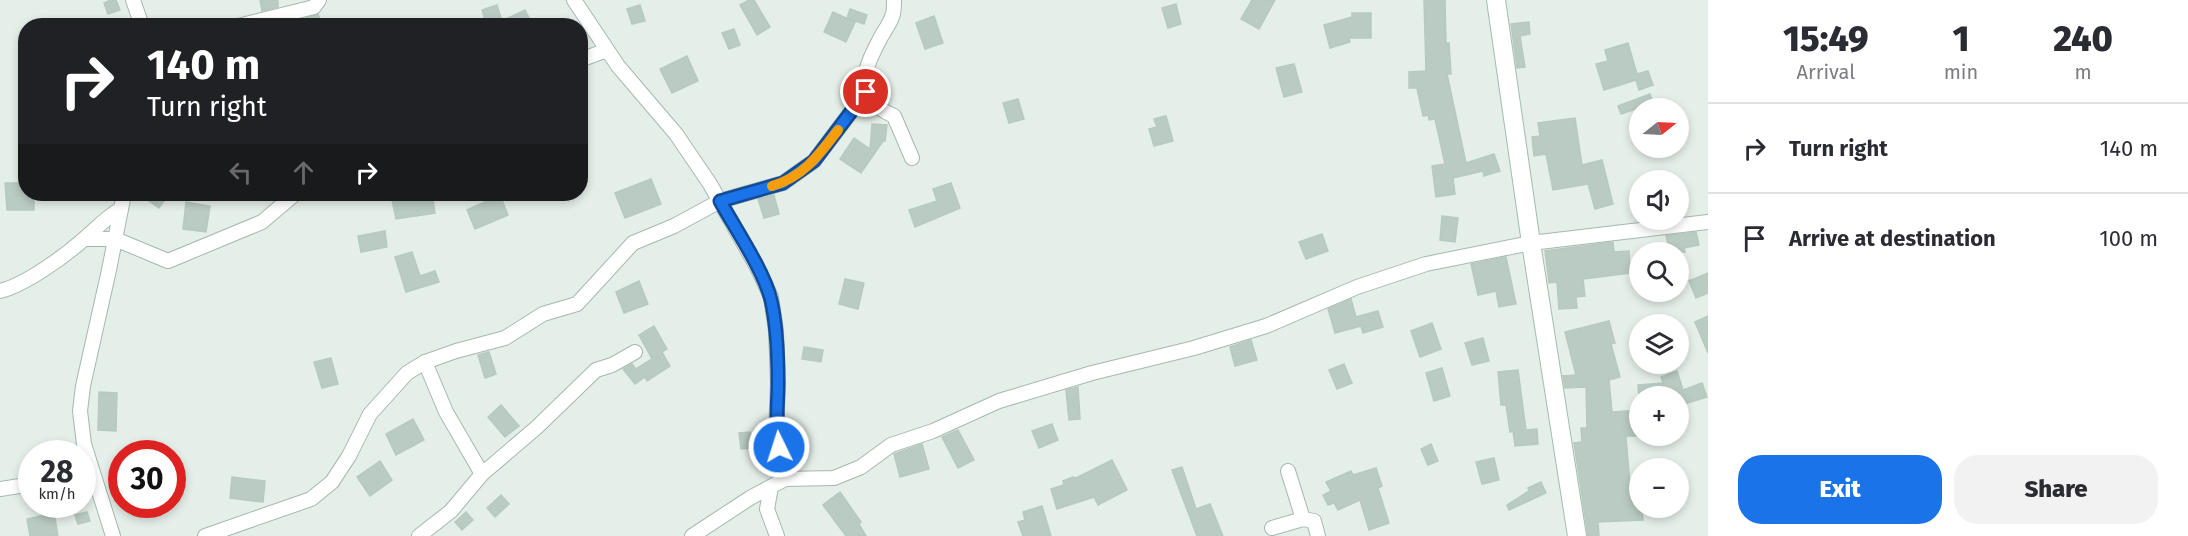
<!DOCTYPE html>
<meta charset="utf-8">
<style>
:root{--surface:#fff;--page:#f2f2f3;--text:#2b2b33;--muted:#7c7c81;--line:#e1e1e2;--accent:#1a73e8}
body{margin:0;font-family:"Fira Sans",sans-serif;background:var(--page);color:var(--text);height:100vh;display:flex;flex-direction:column;font-size:22px;white-space:nowrap}
*{box-sizing:border-box;margin:0}
p{font-size:20px;color:var(--muted)}
.icon{flex:none;width:33px;height:33px;fill:none;stroke:currentColor;stroke-width:2;stroke-linecap:round;stroke-linejoin:round}
.map{position:relative;flex:1;overflow:hidden}
.panel{display:flex;flex-direction:column;background:var(--surface);width:480px}
.panel>*{flex:none}
.banner{position:absolute;left:18px;top:18px;width:570px;height:183px;border-radius:24px;box-shadow:0 3px 9px #0003;background:#202124;color:#fff;overflow:hidden}
.needle{width:39px;rotate:72deg}
.buttons{position:absolute;left:1629px;top:98px;display:grid;gap:12px}
.buttons a{display:grid;place-items:center;width:60px;height:60px;border-radius:50%;background:var(--surface);box-shadow:0 3px 9px #0003;font-size:30px}
.speed{position:absolute;left:18px;top:440px;display:flex;gap:12px;font-size:30px;font-weight:700;text-align:center}
.speed>*{display:grid;place-content:center;width:78px;height:78px;border-radius:50%;background:var(--surface);box-shadow:0 3px 9px #0003;line-height:1}
.speed small{font-size:15px;font-weight:400}
.speed .limit{border:9px solid #d22;background:#fff;color:#111}
.pin{position:absolute;display:grid;place-items:center;width:51px;height:51px;color:#fff;margin:-26px;border:3px solid #fff;border-radius:50%;box-shadow:0 2px 6px #0007}
.me{position:absolute;width:66px;margin:-33px;rotate:356deg;stroke-linejoin:round;filter:drop-shadow(0 0 4px #0008)}
.turn{display:flex;align-items:center;gap:21px;height:126px;padding:0 30px;font-size:27px}
.turn .icon{width:78px;height:78px;stroke-width:2.5}
.turn b{display:block;font-size:42px;line-height:51px}
.lanes{display:flex;align-items:center;height:57px;padding:0 30px;background:#0003;justify-content:center;gap:30px;direction:ltr}
.lanes .off{opacity:.35}
.eta{display:flex;justify-content:space-evenly;align-items:center;height:102px;text-align:center}
.eta b{font-size:36px;font-weight:800;line-height:42px}
.action{display:flex;gap:12px;margin-top:auto;padding:12px 30px}
.action a{flex:1;height:69px;border-radius:24px;background:var(--accent);color:#fff;font-size:24px;font-weight:800;line-height:69px;text-align:center}
.action a+a{background:var(--page);color:var(--text)}
ul{padding:0;list-style:none}
li{display:flex;align-items:center;gap:18px;height:90px;padding:0 30px;border-top:2px solid var(--line)}
li div{flex:1}
li b{display:block;font-size:22px}
li em{font-style:normal}
main{display:flex;flex:1;min-height:0}
.map>svg:first-child{display:block}
</style>
<main>
<div class="map">
<svg width="1708" height="536" viewBox="0 0 1708 536">
<rect width="100%" height="100%" fill="#e5efe9"/>
<g fill="#b9cbc2" stroke="#b6cabf" stroke-width="1.5">
<path d="M 111,0 L 116,0 L 120,10 L 108,14 L 104,3 Z"/>
<path d="M 260,0 L 278,0 L 278,7 L 262,11 Z"/>
<path d="M 749,0 L 754,0 L 770,27 L 757,35 L 740,5 Z"/>
<path d="M 1252,0 L 1275,0 L 1259,29 L 1241,19 Z"/>
<path d="M 1424,0 L 1445,0 L 1446,43 L 1449,43 L 1451,74 L 1447,74 L 1466,163 L 1494,154 L 1500,171 L 1484,176 L 1483,171 L 1453,178 L 1455,194 L 1436,197 L 1432,166 L 1445,164 L 1435,119 L 1429,120 L 1428,115 L 1423,116 L 1417,88 L 1409,88 L 1409,72 L 1426,71 Z"/>
<path d="M 1176,4 L 1181,24 L 1168,28 L 1162,8 Z"/>
<path d="M 497,5 L 502,21 L 525,10 L 533,26 L 487,26 L 482,10 Z"/>
<path d="M 640,5 L 645,21 L 632,24 L 627,9 Z"/>
<path d="M 850,9 L 867,15 L 864,24 L 847,18 Z"/>
<path d="M 833,12 L 855,22 L 846,42 L 824,32 Z"/>
<path d="M 1352,13 L 1371,13 L 1371,38 L 1349,38 L 1350,42 L 1330,48 L 1324,25 L 1352,17 Z"/>
<path d="M 318,14 L 322,26 L 302,26 L 300,20 Z"/>
<path d="M 934,16 L 943,43 L 925,49 L 916,23 Z"/>
<path d="M 1529,22 L 1530,34 L 1520,36 L 1525,67 L 1517,68 L 1511,24 Z"/>
<path d="M 734,29 L 740,45 L 729,49 L 722,33 Z"/>
<path d="M 1628,43 L 1637,74 L 1648,71 L 1653,85 L 1639,90 L 1636,80 L 1604,90 L 1596,64 L 1608,61 L 1605,50 Z"/>
<path d="M 687,56 L 698,81 L 672,93 L 660,69 Z"/>
<path d="M 1294,64 L 1302,92 L 1284,97 L 1276,68 Z"/>
<path d="M 1650,94 L 1653,103 L 1621,114 L 1618,106 Z"/>
<path d="M 1018,99 L 1024,119 L 1009,123 L 1003,103 Z"/>
<path d="M 1166,116 L 1173,141 L 1154,146 L 1149,129 L 1157,127 L 1154,119 Z"/>
<path d="M 1575,118 L 1582,165 L 1602,160 L 1613,204 L 1595,209 L 1588,184 L 1553,190 L 1546,154 L 1534,156 L 1532,137 L 1540,136 L 1538,123 Z"/>
<path d="M 872,124 L 887,125 L 885,141 L 883,141 L 861,173 L 840,159 L 854,138 L 870,149 Z"/>
<path d="M 651,179 L 661,204 L 625,218 L 615,193 Z"/>
<path d="M 5,183 L 26,183 L 26,194 L 34,194 L 34,210 L 7,210 Z"/>
<path d="M 951,183 L 960,208 L 915,227 L 909,210 L 937,201 L 933,189 Z"/>
<path d="M 139,194 L 169,194 L 159,208 Z"/>
<path d="M 400,194 L 432,194 L 435,213 L 396,219 L 391,195 Z"/>
<path d="M 500,195 L 508,215 L 475,229 L 467,210 Z"/>
<path d="M 774,195 L 779,214 L 764,218 L 758,199 Z"/>
<path d="M 186,202 L 210,206 L 206,232 L 183,229 Z"/>
<path d="M 1442,216 L 1458,218 L 1455,242 L 1440,240 Z"/>
<path d="M 385,231 L 387,247 L 361,252 L 358,236 Z"/>
<path d="M 1696,232 L 1699,245 L 1684,248 L 1685,252 L 1670,252 L 1666,236 Z"/>
<path d="M 1322,234 L 1328,251 L 1306,259 L 1299,242 Z"/>
<path d="M 1613,242 L 1614,252 L 1629,251 L 1630,273 L 1583,279 L 1585,296 L 1576,297 L 1577,308 L 1559,309 L 1557,282 L 1549,283 L 1545,251 Z"/>
<path d="M 412,252 L 420,276 L 435,271 L 439,282 L 406,292 L 395,257 Z"/>
<path d="M 1506,257 L 1516,304 L 1499,307 L 1496,291 L 1478,295 L 1471,264 Z"/>
<path d="M 1708,273 L 1708,293 L 1696,298 L 1689,281 Z"/>
<path d="M 845,279 L 864,283 L 858,309 L 839,304 Z"/>
<path d="M 639,281 L 648,304 L 624,313 L 616,292 Z"/>
<path d="M 1351,299 L 1356,317 L 1378,311 L 1383,327 L 1363,333 L 1361,326 L 1335,333 L 1328,309 Z"/>
<path d="M 1708,316 L 1708,353 L 1695,322 Z"/>
<path d="M 1609,321 L 1615,343 L 1611,344 L 1620,377 L 1609,380 L 1612,412 L 1640,410 L 1640,436 L 1626,436 L 1630,486 L 1640,485 L 1640,507 L 1642,507 L 1643,520 L 1598,522 L 1599,536 L 1588,536 L 1574,443 L 1582,442 L 1581,428 L 1587,428 L 1586,387 L 1565,388 L 1563,376 L 1576,375 L 1565,332 Z"/>
<path d="M 1432,323 L 1441,349 L 1420,357 L 1411,331 Z"/>
<path d="M 654,326 L 667,349 L 662,352 L 670,366 L 647,381 L 645,377 L 635,384 L 623,369 L 632,364 L 636,369 L 652,359 L 639,335 Z"/>
<path d="M 1483,338 L 1489,361 L 1472,365 L 1465,343 Z"/>
<path d="M 1251,340 L 1257,360 L 1235,366 L 1230,347 Z"/>
<path d="M 804,347 L 823,350 L 821,362 L 802,359 Z"/>
<path d="M 489,352 L 496,374 L 485,378 L 478,355 Z"/>
<path d="M 331,358 L 338,384 L 322,388 L 314,362 Z"/>
<path d="M 1344,364 L 1352,383 L 1337,389 L 1329,370 Z"/>
<path d="M 1442,368 L 1450,396 L 1434,401 L 1426,373 Z"/>
<path d="M 1518,370 L 1526,430 L 1537,429 L 1538,444 L 1515,446 L 1513,431 L 1510,432 L 1506,405 L 1501,405 L 1498,372 Z"/>
<path d="M 1677,371 L 1683,390 L 1702,383 L 1707,397 L 1678,406 L 1678,396 L 1639,396 L 1638,385 L 1663,383 L 1661,377 Z"/>
<path d="M 1078,387 L 1080,419 L 1069,420 L 1066,390 Z"/>
<path d="M 99,392 L 117,393 L 116,431 L 98,430 Z"/>
<path d="M 501,405 L 519,426 L 505,437 L 488,417 Z"/>
<path d="M 413,419 L 424,440 L 396,455 L 386,434 Z"/>
<path d="M 1052,424 L 1058,440 L 1039,448 L 1032,431 Z"/>
<path d="M 958,430 L 974,460 L 958,468 L 942,437 Z"/>
<path d="M 750,432 L 752,448 L 741,449 L 739,433 Z"/>
<path d="M 922,444 L 929,469 L 900,477 L 894,454 Z"/>
<path d="M 1431,444 L 1438,461 L 1428,465 L 1421,449 Z"/>
<path d="M 1494,458 L 1499,480 L 1482,484 L 1476,462 Z"/>
<path d="M 1112,460 L 1127,490 L 1098,505 L 1094,497 L 1057,509 L 1051,489 L 1064,485 L 1063,481 L 1073,477 L 1076,478 Z"/>
<path d="M 380,461 L 392,480 L 370,496 L 357,477 Z"/>
<path d="M 1182,467 L 1196,509 L 1210,504 L 1223,536 L 1197,536 L 1172,470 Z"/>
<path d="M 1376,468 L 1382,486 L 1378,488 L 1389,523 L 1369,530 L 1360,500 L 1338,510 L 1334,503 L 1328,505 L 1323,495 L 1331,491 L 1326,482 L 1351,471 L 1353,475 Z"/>
<path d="M 232,477 L 265,481 L 263,502 L 230,498 Z"/>
<path d="M 1541,482 L 1546,493 L 1509,510 L 1507,505 L 1529,491 L 1528,488 Z"/>
<path d="M 840,492 L 861,522 L 859,524 L 866,536 L 846,536 L 823,505 Z"/>
<path d="M 501,495 L 509,504 L 495,517 L 487,508 Z"/>
<path d="M 1042,506 L 1051,536 L 1023,536 L 1018,522 L 1025,520 L 1023,512 Z"/>
<path d="M 87,512 L 90,521 L 78,524 L 75,515 Z"/>
<path d="M 466,512 L 473,520 L 462,530 L 455,522 Z"/>
<path d="M 54,513 L 58,536 L 30,536 L 27,519 Z"/>
</g>
<g fill="none" stroke-linecap="round" stroke-linejoin="round">
<g stroke="#a6b8b0" stroke-width="16">
<g id="minor">
<path d="M 133,0 L 142,26"/>
<path d="M 574,0 L 618,66 L 676,134 L 710,184 L 757,267 L 771,297 L 776,331 L 778,383 L 776,433 L 785,479"/>
<path d="M 894,0 C 894,4 894,10 893,14 C 891,21 886,29 882,35 C 864,69 850,97 894,116 L 912,158"/>
<path d="M 238,26 L 314,7 L 319,0"/>
<path d="M 580,60 L 607,50"/>
<path d="M 84,239 L 115,239 L 168,261 L 262,222 L 295,194"/>
<path d="M 0,291 C 25,285 65,256 84,239 C 97,228 106,217 121,209"/>
<path d="M 425,362 L 446,412 L 482,474"/>
<path d="M 1288,471 L 1303,519"/>
<path d="M 771,487 L 767,509 L 777,536"/>
<path d="M 0,489 L 32,484"/>
<path d="M 1272,528 L 1303,519 L 1314,521 L 1318,536"/>
<path d="M 113,536 L 84,444 L 80,411 L 83,386 L 109,270 L 124,194"/>
<path d="M 205,536 L 311,499 L 332,482 L 349,456 L 370,414 L 407,373 L 425,362 L 456,351 L 505,338 L 543,314 L 577,304 L 633,243 L 674,226 L 720,201 L 783,183 L 814,161 L 866,92"/>
<path d="M 419,536 L 451,511 L 482,474 L 536,428 L 596,370 L 612,365 L 635,352"/>
<path d="M 692,536 L 750,498 L 785,479 L 834,478 L 861,467 L 891,445 L 933,431 L 999,401 L 1092,373 L 1194,348 L 1266,326 L 1357,287 L 1426,264 L 1531,243 L 1708,222"/>
</g>
</g>
<g stroke="#a1bcb0" stroke-width="20">
<path id="secondary" d="M 1496,0 L 1531,243 L 1577,536"/>
</g>
<use href="#minor" stroke="#fff" stroke-width="14"/>
<use href="#secondary" stroke="#fff" stroke-width="18"/>
</g>
<g fill="none" stroke-linecap="round" stroke-linejoin="round">
<g stroke="#114b97" stroke-width="15">
<path id="route" d="M 779,447 C 775,425 778,404 778,382 C 778,355 777,326 771,300 C 764,271 735,228 720,201 L 783,183 L 814,161 L 866,92"/>
</g>
<use href="#route" stroke="#1a73e8" stroke-width="10"/>
<path stroke="#f59e0b" stroke-width="10" d="M 772,186 C 803,177 819,155 838,130"/>
</g>
</svg>
<div class="buttons">
<a><svg class="needle" viewBox="-14 -14 28 28"><path d="M0-13l5 13h-10z" fill="#e53935"/><path d="M0 13l5-13h-10z" fill="#7c7c81"/></svg></a>
<a><svg class="icon" aria-label="sound" viewBox="0 0 24 24"><path d="M4 9h4l5-4v14l-5-4H4zM17 9q2 3 0 6"/></svg></a>
<a><svg class="icon" aria-label="search" viewBox="0 0 24 24"><circle cx="10" cy="10" r="6"/><path d="M15 15l6 6"/></svg></a>
<a><svg class="icon" aria-label="layers" viewBox="0 0 24 24"><path d="M12 4l9 5-9 5-9-5zM3 14l9 5 9-5"/></svg></a>
<a>+</a>
<a>−</a>
</div>
<div class="speed"><div>28<small>km/h</small></div><div class="limit">30</div></div>
<div class="pin" style="left:866px;top:92px;background:#d93025"><svg class="icon" aria-label="arrive" viewBox="0 0 24 24"><path d="M6 21V4h12l-3 4 3 4H6"/></svg></div>
<svg class="me" style="left:779px;top:447px" viewBox="-20 -20 40 40"><circle r="17" fill="#1a73e8" stroke="#fff" stroke-width="3"/><path d="M0-11L8 9 0 5-8 9z" fill="#fff"/></svg>
<div class="banner">
<div class="turn"><svg class="icon" aria-label="right" viewBox="0 0 24 24"><path d="M7 20v-9h11M14 6l5 5-5 5"/></svg><div><b>140 m</b>Turn right</div></div>
<div class="lanes"><svg class="icon off" aria-label="left" viewBox="0 0 24 24"><path d="M17 20v-9H6M10 6l-5 5 5 5"/></svg><svg class="icon off" aria-label="ahead" viewBox="0 0 24 24"><path d="M12 20V5M6 11l6-6 6 6"/></svg><svg class="icon" aria-label="right" viewBox="0 0 24 24"><path d="M7 20v-9h11M14 6l5 5-5 5"/></svg></div>
</div>
</div>
<section class="panel">
<div class="eta">
<div><b>15:49</b><p>Arrival</p></div>
<div><b>1</b><p>min</p></div>
<div><b>240</b><p>m</p></div>
</div>
<ul>
<li><svg class="icon" aria-label="right" viewBox="0 0 24 24"><path d="M7 20v-9h11M14 6l5 5-5 5"/></svg><div><b>Turn right</b></div><em>140 m</em></li>
<li><svg class="icon" aria-label="arrive" viewBox="0 0 24 24"><path d="M6 21V4h12l-3 4 3 4H6"/></svg><div><b>Arrive at destination</b></div><em>100 m</em></li>
</ul>
<div class="action"><a>Exit</a><a>Share</a></div>
</section>
</main>
